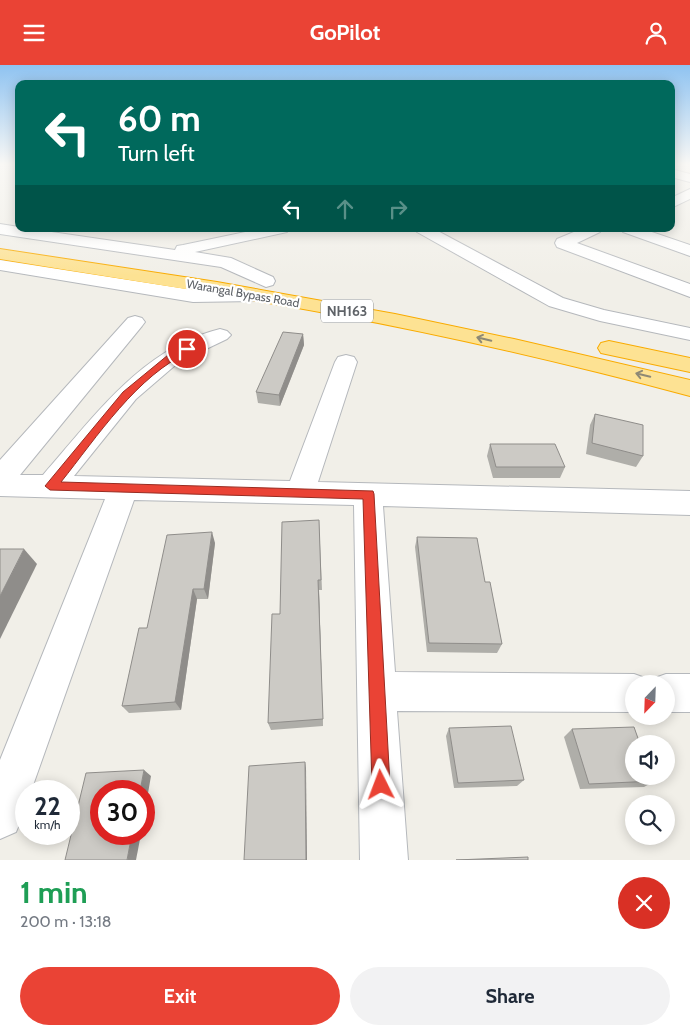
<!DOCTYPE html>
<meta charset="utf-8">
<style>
:root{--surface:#fff;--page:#f2f2f3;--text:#1f2937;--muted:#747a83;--accent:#ea4335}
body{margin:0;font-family:Cabin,sans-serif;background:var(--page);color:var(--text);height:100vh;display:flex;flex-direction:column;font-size:19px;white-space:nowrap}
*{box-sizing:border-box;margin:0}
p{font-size:16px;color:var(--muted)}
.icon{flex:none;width:28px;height:28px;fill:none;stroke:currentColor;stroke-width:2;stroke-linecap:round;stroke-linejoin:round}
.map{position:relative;height:795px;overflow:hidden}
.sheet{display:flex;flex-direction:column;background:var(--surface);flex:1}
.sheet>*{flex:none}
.guide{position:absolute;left:15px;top:15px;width:660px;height:152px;border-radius:10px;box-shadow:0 2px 12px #0003;background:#00695c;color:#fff;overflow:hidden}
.needle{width:32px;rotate:203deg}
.tools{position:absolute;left:625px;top:610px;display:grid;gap:10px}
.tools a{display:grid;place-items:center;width:50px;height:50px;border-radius:50%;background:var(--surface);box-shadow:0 2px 12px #0003;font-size:25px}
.speed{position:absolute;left:15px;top:715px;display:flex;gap:10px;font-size:25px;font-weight:700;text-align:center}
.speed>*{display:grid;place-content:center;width:65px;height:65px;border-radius:50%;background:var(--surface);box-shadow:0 2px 12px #0003;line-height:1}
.speed small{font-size:12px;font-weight:400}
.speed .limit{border:8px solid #d22;background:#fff;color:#111}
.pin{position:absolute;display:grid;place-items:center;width:42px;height:42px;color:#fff;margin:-21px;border:2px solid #fff;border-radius:50%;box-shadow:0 1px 5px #0007}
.me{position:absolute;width:55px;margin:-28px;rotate:357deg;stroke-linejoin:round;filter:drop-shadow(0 0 4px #0008)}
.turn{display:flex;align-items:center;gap:18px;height:105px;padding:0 20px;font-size:22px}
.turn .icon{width:65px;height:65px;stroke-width:2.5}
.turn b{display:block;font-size:35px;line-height:42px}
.lanes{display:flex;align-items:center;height:48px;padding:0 20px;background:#0003;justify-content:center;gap:25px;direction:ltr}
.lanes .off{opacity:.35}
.round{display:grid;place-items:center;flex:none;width:52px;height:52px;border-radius:26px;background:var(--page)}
.head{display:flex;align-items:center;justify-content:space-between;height:85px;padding:0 20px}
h1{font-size:30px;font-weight:700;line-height:38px;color:#1e9e55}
.button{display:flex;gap:10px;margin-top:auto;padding:10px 20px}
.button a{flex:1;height:58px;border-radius:30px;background:var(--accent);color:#fff;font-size:20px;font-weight:700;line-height:58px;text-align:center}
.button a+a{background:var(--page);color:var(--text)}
header{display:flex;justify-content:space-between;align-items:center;height:65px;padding:0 20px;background:var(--accent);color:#fff;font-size:22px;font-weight:700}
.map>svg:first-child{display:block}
</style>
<header><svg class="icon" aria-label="menu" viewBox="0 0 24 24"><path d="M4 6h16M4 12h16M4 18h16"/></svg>GoPilot<svg class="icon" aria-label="person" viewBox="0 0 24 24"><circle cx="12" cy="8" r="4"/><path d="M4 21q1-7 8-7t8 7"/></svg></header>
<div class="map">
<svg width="690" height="795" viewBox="0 0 690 795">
<rect width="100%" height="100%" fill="#f1efe8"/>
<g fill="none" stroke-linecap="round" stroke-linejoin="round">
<g stroke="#b5b8bc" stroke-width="2">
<g id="minor">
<path d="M 671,104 L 690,109 L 690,117 L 671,112 Z"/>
<path d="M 690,124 L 690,134 L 671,143 L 671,133 Z"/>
<path d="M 0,159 L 19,162 L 19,164 L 31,164 L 175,185 L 177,181 L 183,180 L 260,164 L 289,164 L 287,167 L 195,187 L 231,193 L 273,212 L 275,216 L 273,220 L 266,222 L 221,202 L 0,169 Z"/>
<path d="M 415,164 L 434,164 L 563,233 L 604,245 L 690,263 L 690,275 L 600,256 L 549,241 L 417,167 Z"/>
<path d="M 581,164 L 602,164 L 600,167 L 577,178 L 690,219 L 690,232 L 557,182 L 555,178 L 557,174 Z"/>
<path d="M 621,164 L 643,164 L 690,180 L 690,191 L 623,167 Z"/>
<path d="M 0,195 L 193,225 L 255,224 L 262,226 L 265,230 L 262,234 L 255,236 L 193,237 L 0,205 Z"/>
<path d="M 135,251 L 142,253 L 145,257 L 142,261 L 20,410 L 43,410 C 93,353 142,283 220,264 L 227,266 L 231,270 L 227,274 L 179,297 L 136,334 L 74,411 L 290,416 L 335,297 L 338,292 L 346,290 L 354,292 L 357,297 L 318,417 L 690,426 L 690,450 L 383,441 L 395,607 L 634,609 L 648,614 L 650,619 L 634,619 L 634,647 L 397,646 L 408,795 L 360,795 L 354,440 L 134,435 L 31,726 L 26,726 C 26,742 22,753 16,767 L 0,774 L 0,695 L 105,434 L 0,431 L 0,395 L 128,253 Z"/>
<path d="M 666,609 L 690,609 L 690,647 L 666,647 L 666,619 L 650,619 L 652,614 Z"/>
</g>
</g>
<g stroke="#f9ab00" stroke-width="2">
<g id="highway">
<path d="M 0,184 L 217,217 L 395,249 L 514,274 L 690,315 L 690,331 C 573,300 455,272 336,250 C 224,229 112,213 0,194 Z"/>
<path d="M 609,276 L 690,293 L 690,307 L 601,288 L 598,283 L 601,278 Z"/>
</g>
</g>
<use href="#minor" fill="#fff" fill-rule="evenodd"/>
<use href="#highway" fill="#fde293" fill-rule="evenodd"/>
</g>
<g fill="#afaea9">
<path d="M 303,269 L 304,280 L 280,341 L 258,338 L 256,327 Z"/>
<path d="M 595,349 L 643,391 L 636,402 L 586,389 L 590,360 Z"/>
<path d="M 490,379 L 565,402 L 560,413 L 493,413 L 487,391 Z"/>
<path d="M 319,455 L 322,525 L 319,525 L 323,661 L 271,665 L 268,658 L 280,549 Z"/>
<path d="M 417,472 L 485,517 L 502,579 L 497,588 L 427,587 L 415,482 Z"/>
<path d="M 215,478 L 208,534 L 197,534 L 181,645 L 129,648 L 122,641 L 147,563 Z"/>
<path d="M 449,663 L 524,715 L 517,721 L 454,723 L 446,671 Z"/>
<path d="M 572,664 L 655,716 L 644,722 L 580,724 L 564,672 Z"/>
</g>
<g fill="#8f8d8a">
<path d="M 303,269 L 304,280 L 280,341 L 279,330 Z"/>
<path d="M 212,467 L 215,478 L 208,534 L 204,524 Z"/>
<path d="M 24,484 L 37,499 L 0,574 L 0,531 Z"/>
<path d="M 318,515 L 319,525 L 323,661 L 323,654 Z"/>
<path d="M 193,524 L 197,534 L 181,645 L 175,637 Z"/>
<path d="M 305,697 L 306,703 L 307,795 L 306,795 Z"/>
<path d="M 144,705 L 151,711 L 144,751 L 144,726 L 140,726 Z"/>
<path d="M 132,769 L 141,769 L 136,795 L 127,795 Z"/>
</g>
<g fill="#cccac5" stroke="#8f8d8a">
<path d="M 283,267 L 303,269 L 279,330 L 256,327 Z"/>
<path d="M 595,349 L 643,360 L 643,391 L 592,378 Z"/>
<path d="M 490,379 L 555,379 L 565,402 L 496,402 Z"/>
<path d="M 319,455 L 321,515 L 318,515 L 323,654 L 268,658 L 272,549 L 280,549 L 282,457 Z"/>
<path d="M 212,467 L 204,524 L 193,524 L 175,637 L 122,641 L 139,563 L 147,563 L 167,470 Z"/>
<path d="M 417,472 L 477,473 L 485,517 L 490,517 L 502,579 L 429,578 Z"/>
<path d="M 0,484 L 24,484 L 0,531 Z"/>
<path d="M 511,661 L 524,715 L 458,718 L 449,663 Z"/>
<path d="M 634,662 L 640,679 L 634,679 L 634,711 L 653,711 L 655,716 L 589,719 L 572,664 Z"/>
<path d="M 305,697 L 306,795 L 244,795 L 249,701 Z"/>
<path d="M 144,705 L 140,726 L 101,726 L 101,769 L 132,769 L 127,795 L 65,795 L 86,708 Z"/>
<path d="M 528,792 L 528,795 L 456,795 Z"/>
</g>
<defs><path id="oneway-shaft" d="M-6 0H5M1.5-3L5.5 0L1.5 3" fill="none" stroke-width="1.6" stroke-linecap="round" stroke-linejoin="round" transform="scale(1.25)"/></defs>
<g stroke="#8e8975">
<use href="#oneway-shaft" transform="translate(484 274) rotate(-167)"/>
<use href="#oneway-shaft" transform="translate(643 310) rotate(-166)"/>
</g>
<linearGradient id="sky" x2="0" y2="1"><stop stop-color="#8fc3f1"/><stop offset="0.47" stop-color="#f9f8f5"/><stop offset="1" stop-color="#f9f8f5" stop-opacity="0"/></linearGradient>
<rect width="690" height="211" fill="url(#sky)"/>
<path fill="#ea4335" stroke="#982c22" d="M 187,282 L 192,284 L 191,286 C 137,310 97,372 61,417 L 373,426 L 374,429 L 390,720 L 388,726 L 381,729 L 375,726 L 372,720 L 363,434 L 50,425 L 45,421 L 123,327 L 168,290 Z"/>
<g text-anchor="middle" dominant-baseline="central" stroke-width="4.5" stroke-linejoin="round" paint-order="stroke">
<g font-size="12" fill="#5f6368" stroke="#fff">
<text transform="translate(243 228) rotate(10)">Warangal Bypass Road</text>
</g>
<rect fill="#fff" stroke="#8f9295" stroke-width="1" x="321" y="234.5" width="52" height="23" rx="4"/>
<g font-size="14" font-weight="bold" fill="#5f6368">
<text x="347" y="246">NH163</text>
</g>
</g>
</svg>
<div class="tools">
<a><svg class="needle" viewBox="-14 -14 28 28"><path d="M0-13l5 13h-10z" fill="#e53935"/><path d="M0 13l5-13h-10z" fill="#747a83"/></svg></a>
<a><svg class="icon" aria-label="sound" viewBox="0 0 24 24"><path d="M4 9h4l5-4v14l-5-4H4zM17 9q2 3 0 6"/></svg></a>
<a><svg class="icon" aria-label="search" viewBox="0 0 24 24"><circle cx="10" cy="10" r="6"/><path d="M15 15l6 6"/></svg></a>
</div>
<div class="speed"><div>22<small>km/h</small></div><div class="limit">30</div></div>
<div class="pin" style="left:187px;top:284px;background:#d93025"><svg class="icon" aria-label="arrive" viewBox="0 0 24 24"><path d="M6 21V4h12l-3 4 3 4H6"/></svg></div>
<svg class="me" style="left:381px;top:720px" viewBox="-20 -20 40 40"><path d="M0-17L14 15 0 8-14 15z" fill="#ea4335" stroke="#fff" stroke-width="4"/></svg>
<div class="guide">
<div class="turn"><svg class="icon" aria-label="left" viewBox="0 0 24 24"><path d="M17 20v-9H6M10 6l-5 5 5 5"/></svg><div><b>60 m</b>Turn left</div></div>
<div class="lanes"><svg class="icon" aria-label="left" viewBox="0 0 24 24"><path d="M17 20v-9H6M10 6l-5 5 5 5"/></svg><svg class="icon off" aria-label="ahead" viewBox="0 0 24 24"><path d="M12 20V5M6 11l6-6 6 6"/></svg><svg class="icon off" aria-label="right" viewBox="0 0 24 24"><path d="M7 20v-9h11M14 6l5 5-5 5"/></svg></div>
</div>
</div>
<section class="sheet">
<div class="head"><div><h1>1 min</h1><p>200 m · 13:18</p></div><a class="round" style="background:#d93025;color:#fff"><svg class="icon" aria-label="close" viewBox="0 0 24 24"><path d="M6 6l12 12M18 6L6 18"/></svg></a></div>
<div class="button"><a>Exit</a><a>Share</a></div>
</section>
